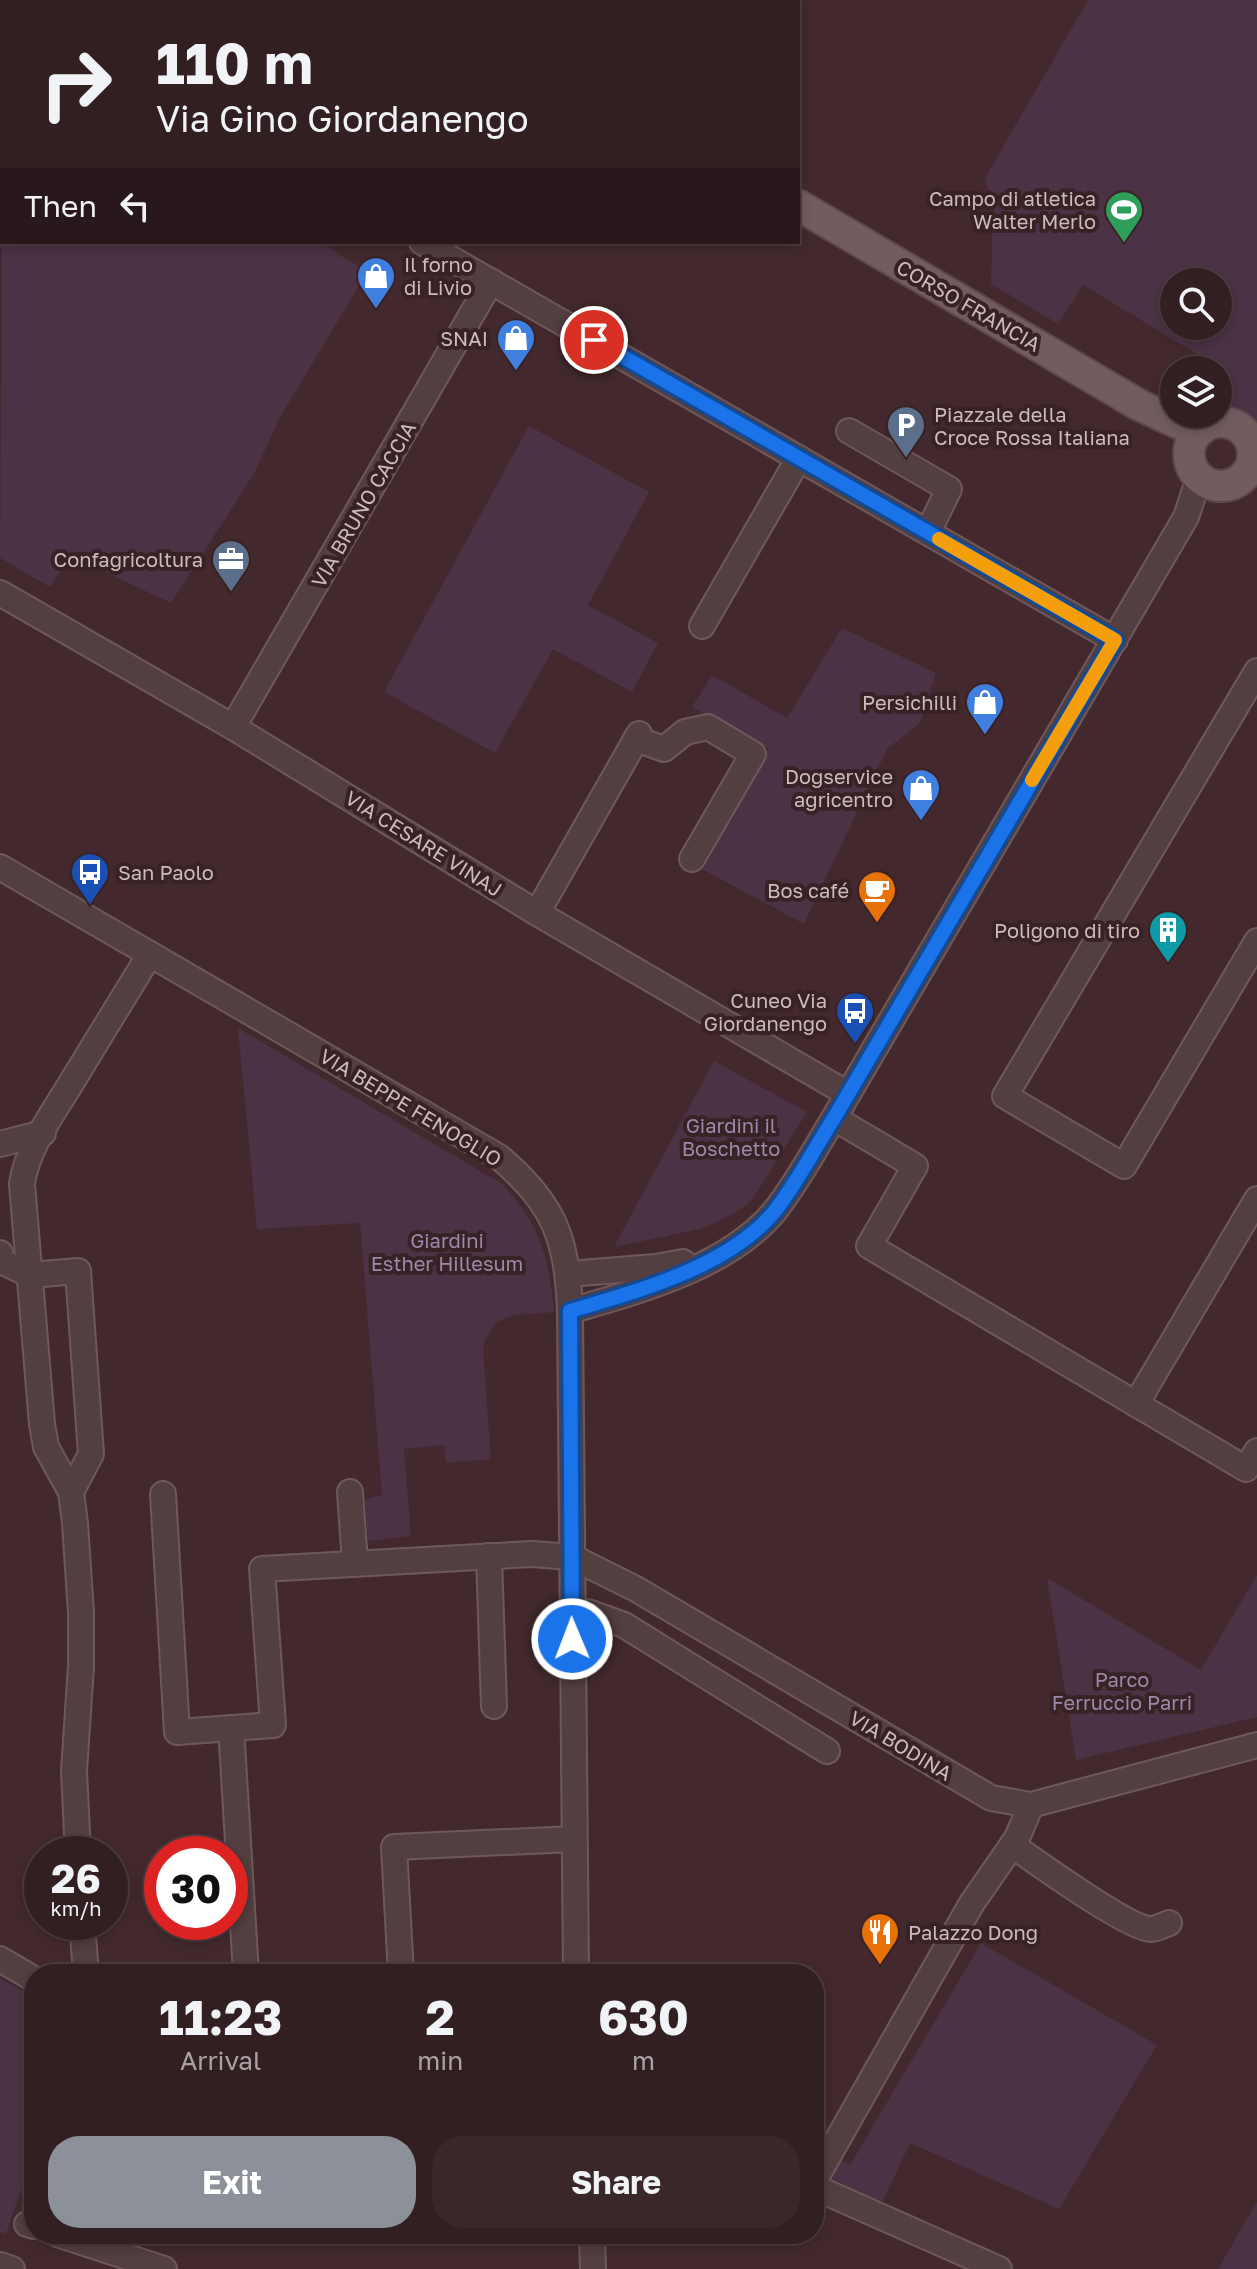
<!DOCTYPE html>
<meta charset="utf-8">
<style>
:root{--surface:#321f22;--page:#3a272a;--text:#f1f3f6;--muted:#a8a2a5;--line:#4d3d40;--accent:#8c9099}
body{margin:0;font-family:"Golos Text",sans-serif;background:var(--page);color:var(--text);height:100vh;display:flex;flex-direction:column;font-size:30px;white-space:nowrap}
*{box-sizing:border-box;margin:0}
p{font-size:26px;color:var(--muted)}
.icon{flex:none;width:44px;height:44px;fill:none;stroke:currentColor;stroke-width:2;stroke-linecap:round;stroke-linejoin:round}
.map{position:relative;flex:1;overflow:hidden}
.sheet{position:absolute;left:24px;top:1964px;width:800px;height:280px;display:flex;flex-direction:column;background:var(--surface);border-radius:32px;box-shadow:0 4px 12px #0003,0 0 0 2px var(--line)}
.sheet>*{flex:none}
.hud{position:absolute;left:0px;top:0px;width:800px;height:244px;box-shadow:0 4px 12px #0003,0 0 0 2px var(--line);background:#321f22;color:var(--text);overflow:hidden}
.buttons{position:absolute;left:1160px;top:268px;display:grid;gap:16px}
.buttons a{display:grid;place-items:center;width:72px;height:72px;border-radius:50%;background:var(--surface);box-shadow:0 4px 12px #0003,0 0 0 2px var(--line);font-size:40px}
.speed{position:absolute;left:24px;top:1836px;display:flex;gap:16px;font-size:40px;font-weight:700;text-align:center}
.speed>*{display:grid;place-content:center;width:104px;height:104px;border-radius:50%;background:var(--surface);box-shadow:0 4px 12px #0003,0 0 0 2px var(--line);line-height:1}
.speed small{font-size:20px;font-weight:400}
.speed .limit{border:12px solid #d22;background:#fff;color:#111}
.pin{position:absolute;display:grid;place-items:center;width:68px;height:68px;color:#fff;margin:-34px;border:4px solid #fff;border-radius:50%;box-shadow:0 2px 8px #0007}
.me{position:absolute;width:88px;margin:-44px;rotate:359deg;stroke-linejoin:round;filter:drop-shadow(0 0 6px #0008)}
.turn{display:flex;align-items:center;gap:28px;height:168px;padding:0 24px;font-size:36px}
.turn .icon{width:104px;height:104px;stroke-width:2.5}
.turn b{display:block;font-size:56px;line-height:68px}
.then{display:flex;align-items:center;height:76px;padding:0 24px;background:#0003;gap:16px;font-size:30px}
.eta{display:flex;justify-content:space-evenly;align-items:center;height:136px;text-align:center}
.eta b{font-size:48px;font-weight:700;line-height:56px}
.cta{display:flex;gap:16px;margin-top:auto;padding:16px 24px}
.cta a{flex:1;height:92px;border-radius:32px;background:var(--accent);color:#fff;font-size:32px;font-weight:700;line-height:92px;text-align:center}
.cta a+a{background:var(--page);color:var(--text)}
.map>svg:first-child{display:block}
</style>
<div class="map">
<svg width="1257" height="2269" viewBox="0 0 1257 2269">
<rect width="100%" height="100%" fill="#43292d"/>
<g fill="#4b3244" fill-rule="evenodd">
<path d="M 1088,0 L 1257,0 L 1257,429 L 1218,406 L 1218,370 L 1206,370 L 1210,362 L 1083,285 L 1058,324 L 991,284 L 993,206 L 985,178 ZM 1174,282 L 1218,282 L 1218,326 L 1174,326 Z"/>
<path d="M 2,225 L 2,242 L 320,242 L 367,272 L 279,419 L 255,472 L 171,603 L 107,573 L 76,551 L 50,587 L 0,558 Z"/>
<path d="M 529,426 L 649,492 L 588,605 L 658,643 L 632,692 L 553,649 L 495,753 L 384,692 Z"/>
<path d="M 842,628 L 936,673 L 920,723 L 887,749 L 804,924 L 702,869 L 769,749 L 692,707 L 712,675 L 787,718 Z"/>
<path d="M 238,1028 L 502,1184 C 541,1225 549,1258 554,1312 C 521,1316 491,1308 483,1350 L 491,1459 L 446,1463 L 444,1445 L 404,1449 L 411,1536 L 368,1541 L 365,1499 L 382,1495 L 360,1223 L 257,1229 Z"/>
<path d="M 714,1061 L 807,1112 L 752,1200 L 734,1214 L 700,1229 L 614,1247 Z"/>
<path d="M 1257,1575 L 1257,1717 L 1076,1760 L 1047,1578 L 1201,1670 Z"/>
<path d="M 981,1943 L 1157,2045 L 1059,2209 L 910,2143 L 882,2203 L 825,2178 L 836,2158 L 850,2165 Z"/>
<path d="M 0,1978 L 34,1998 L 34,2153 L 6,2234 L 0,2232 Z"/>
<path d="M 1257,2202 L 1257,2269 L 1218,2269 Z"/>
</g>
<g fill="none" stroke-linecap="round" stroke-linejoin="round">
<g stroke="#6d595b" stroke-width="28">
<g id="minor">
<path d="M 331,2 L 333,0"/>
<path d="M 0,204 L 2,203"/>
<path d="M 422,242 L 1115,640"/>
<path d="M 849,431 L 949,489 L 928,532"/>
<path d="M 1252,446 L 1257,446"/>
<path d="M 0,593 L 233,727 L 537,913 L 848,1094"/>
<path d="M 702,626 L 799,458"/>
<path d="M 1257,671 L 1005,1096 L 1124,1166 L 1257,941"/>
<path d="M 233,727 L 491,281"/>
<path d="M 636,739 L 664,749 L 685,732 L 708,727 L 753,754 L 692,859"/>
<path d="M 0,867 L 499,1157 C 555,1204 567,1239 570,1311 L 576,1974"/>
<path d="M 537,913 L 639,734"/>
<path d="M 834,1118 L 915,1166 L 869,1246 L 1246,1469 L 1257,1451"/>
<path d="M 0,1144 L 43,1133"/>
<path d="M 0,1253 L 1,1261 L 30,1275 L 78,1271 L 91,1454 L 71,1492"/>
<path d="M 568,1274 L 656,1267 L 683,1262"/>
<path d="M 570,1311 C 638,1291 727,1268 774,1212 C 797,1183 815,1149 834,1118 L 1186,517 L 1199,478"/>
<path d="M 1136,1404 L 1257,1199"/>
<path d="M 350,1492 L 355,1563"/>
<path d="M 163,1494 L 177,1732 L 273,1725 L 262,1569 L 532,1554 L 572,1557 L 636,1589 L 991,1798 L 1031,1805 L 1257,1745"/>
<path d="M 489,1556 L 494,1706"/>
<path d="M 572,1612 L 588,1612 L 624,1625 L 827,1751"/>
<path d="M 232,1743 L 246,1974"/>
<path d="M 1012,1845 C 1035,1861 1129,1929 1151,1929 C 1156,1929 1164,1925 1169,1923"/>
<path d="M 78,1854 L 74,1771 L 81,1666 L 81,1613 L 75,1523 L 71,1492 L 46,1447 L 42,1424 L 22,1184 C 27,1147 54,1112 73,1080 C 99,1038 124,996 150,954"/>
<path d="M 82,1922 L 86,1974"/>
<path d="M 0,1959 L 34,1979"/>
<path d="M 401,1974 L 394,1847 L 574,1839"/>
<path d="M 814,2181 L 972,1903 L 1017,1838 L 1031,1805"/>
<path d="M 814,2187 L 999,2269"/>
<path d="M 27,2224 L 34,2226"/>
<path d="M 57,2234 L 164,2269"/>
<path d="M 592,2234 L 593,2269"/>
<path d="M 0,2265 L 12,2269"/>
</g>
</g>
<g stroke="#5c474a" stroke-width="34">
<g id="major">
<path d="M 440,0 L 445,2"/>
<path d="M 798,205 L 1139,405 L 1178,423 L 1202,429"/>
<circle cx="1221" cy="454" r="32"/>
</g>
</g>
<use href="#minor" stroke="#533e40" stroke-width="24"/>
<use href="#major" stroke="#725c5f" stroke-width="30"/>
<g stroke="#796063" stroke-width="9">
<path id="rail" d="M 0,113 L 2,112"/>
</g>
<use href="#rail" stroke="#382225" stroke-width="6" stroke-dasharray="18" stroke-linecap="butt"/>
</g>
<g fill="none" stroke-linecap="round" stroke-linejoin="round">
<g stroke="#114b97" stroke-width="20">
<path id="route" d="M 572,1639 L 570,1311 C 637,1291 727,1268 774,1212 C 797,1183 814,1149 834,1118 L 1115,640 L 594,340"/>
</g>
<use href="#route" stroke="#1a73e8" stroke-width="14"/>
<path stroke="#f59e0b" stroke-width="14" d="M 939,539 L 1115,640 L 1032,780"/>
</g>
<defs>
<g id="stadium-pin" transform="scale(2)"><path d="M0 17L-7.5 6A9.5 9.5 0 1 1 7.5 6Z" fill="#2e9e5b" stroke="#382225"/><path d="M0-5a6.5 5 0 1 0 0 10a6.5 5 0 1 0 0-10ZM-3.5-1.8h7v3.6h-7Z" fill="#fff"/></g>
<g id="shop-pin" transform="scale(2)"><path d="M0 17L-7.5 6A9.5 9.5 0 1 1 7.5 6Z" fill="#3f7fe0" stroke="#382225"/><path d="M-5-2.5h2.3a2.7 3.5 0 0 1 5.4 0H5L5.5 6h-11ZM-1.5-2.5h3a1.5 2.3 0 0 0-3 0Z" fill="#fff"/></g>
<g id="parking-pin" transform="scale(2)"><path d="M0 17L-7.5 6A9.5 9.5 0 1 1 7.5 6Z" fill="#5c6f8a" stroke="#382225"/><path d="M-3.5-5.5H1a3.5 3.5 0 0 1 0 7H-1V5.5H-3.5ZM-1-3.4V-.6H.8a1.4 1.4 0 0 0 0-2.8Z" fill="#fff"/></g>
<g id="office-pin" transform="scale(2)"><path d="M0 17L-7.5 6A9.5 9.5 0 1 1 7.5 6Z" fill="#5c6f8a" stroke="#382225"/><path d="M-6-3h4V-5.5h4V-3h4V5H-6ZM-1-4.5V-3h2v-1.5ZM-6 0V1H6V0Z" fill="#fff"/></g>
<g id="bus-pin" transform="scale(2)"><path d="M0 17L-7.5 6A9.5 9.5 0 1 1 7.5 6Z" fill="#1a4fb4" stroke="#382225"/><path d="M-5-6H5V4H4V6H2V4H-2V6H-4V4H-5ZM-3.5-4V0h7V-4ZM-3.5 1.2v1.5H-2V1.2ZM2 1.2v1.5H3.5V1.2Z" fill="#fff"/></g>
<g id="cafe-pin" transform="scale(2)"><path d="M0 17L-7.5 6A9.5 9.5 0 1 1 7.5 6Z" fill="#e8710a" stroke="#382225"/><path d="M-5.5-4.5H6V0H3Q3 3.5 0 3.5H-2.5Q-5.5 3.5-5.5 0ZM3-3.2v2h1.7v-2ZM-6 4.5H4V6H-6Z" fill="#fff"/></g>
<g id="building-pin" transform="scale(2)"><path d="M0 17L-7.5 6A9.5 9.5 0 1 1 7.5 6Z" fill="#0f9aa8" stroke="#382225"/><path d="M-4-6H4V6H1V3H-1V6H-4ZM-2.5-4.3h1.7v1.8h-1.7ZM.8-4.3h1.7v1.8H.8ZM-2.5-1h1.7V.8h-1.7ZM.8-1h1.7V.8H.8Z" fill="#fff"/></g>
<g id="restaurant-pin" transform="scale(2)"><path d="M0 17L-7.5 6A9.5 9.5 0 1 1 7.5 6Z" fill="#e8710a" stroke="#382225"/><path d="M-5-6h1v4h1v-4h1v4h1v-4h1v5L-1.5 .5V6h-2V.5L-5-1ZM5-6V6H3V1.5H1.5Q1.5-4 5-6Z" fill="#fff"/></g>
</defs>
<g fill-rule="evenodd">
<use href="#stadium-pin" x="1124" y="210"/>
<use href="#shop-pin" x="376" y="276"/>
<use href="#shop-pin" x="516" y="338"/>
<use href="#parking-pin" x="906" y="425"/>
<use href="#office-pin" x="231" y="559"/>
<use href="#shop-pin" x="985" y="702"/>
<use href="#shop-pin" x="921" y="788"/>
<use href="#bus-pin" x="90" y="872"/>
<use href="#cafe-pin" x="877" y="890"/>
<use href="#building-pin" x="1168" y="930"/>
<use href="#bus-pin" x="855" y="1011"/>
<use href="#restaurant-pin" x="880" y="1932"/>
</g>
<g text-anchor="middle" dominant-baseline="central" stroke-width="8" stroke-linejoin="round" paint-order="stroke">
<g font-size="20" fill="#ccbbbd" stroke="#382225" text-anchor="end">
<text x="1096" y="198">Campo di atletica<tspan x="1096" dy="23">Walter Merlo</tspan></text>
<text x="404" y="264" text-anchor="start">Il forno<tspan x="404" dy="23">di Livio</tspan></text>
<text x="488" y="338">SNAI</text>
<text x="934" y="414" text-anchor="start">Piazzale della<tspan x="934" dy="23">Croce Rossa Italiana</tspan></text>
<text x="203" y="559">Confagricoltura</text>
<text x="957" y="702">Persichilli</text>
<text x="893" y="776">Dogservice<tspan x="893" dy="23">agricentro</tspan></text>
<text x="118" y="872" text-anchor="start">San Paolo</text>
<text x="849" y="890">Bos café</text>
<text x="1140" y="930">Poligono di tiro</text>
<text x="827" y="1000">Cuneo Via<tspan x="827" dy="23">Giordanengo</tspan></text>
<text x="908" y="1932" text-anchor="start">Palazzo Dong</text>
</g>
<g font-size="20" fill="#ccbbbd" stroke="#382225">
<text transform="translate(969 305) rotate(30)">CORSO FRANCIA</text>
<text transform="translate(363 504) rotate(-60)">VIA BRUNO CACCIA</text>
<text transform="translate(424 843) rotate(32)">VIA CESARE VINAJ</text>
<text transform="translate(411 1107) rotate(31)">VIA BEPPE FENOGLIO</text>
<text transform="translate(901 1745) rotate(31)">VIA BODINA</text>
</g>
<g font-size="20" fill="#9a89ab" stroke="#382225">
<text x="731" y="1125">Giardini il<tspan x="731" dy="23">Boschetto</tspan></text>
<text x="447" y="1240">Giardini<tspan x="447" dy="23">Esther Hillesum</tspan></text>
<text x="1122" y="1679">Parco<tspan x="1122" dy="23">Ferruccio Parri</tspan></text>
</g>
</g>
</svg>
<div class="buttons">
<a><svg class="icon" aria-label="search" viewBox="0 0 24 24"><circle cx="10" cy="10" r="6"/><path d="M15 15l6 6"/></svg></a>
<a><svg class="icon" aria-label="layers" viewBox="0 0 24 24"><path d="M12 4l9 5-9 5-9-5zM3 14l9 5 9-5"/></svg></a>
</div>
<div class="speed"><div>26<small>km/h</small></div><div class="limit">30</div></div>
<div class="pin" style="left:594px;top:340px;background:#d93025"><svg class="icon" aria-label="arrive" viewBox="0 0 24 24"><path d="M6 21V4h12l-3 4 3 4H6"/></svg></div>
<svg class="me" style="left:572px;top:1639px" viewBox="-20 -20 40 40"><circle r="17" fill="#1a73e8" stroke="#fff" stroke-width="3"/><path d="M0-11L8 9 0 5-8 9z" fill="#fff"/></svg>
<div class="hud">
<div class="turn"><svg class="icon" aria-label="right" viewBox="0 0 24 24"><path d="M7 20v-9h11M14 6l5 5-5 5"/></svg><div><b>110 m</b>Via Gino Giordanengo</div></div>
<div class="then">Then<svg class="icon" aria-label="left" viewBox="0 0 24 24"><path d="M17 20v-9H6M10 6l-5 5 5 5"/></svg></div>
</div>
<section class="sheet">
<div class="eta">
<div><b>11:23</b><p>Arrival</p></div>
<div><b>2</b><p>min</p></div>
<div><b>630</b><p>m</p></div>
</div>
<div class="cta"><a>Exit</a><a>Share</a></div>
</section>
</div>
